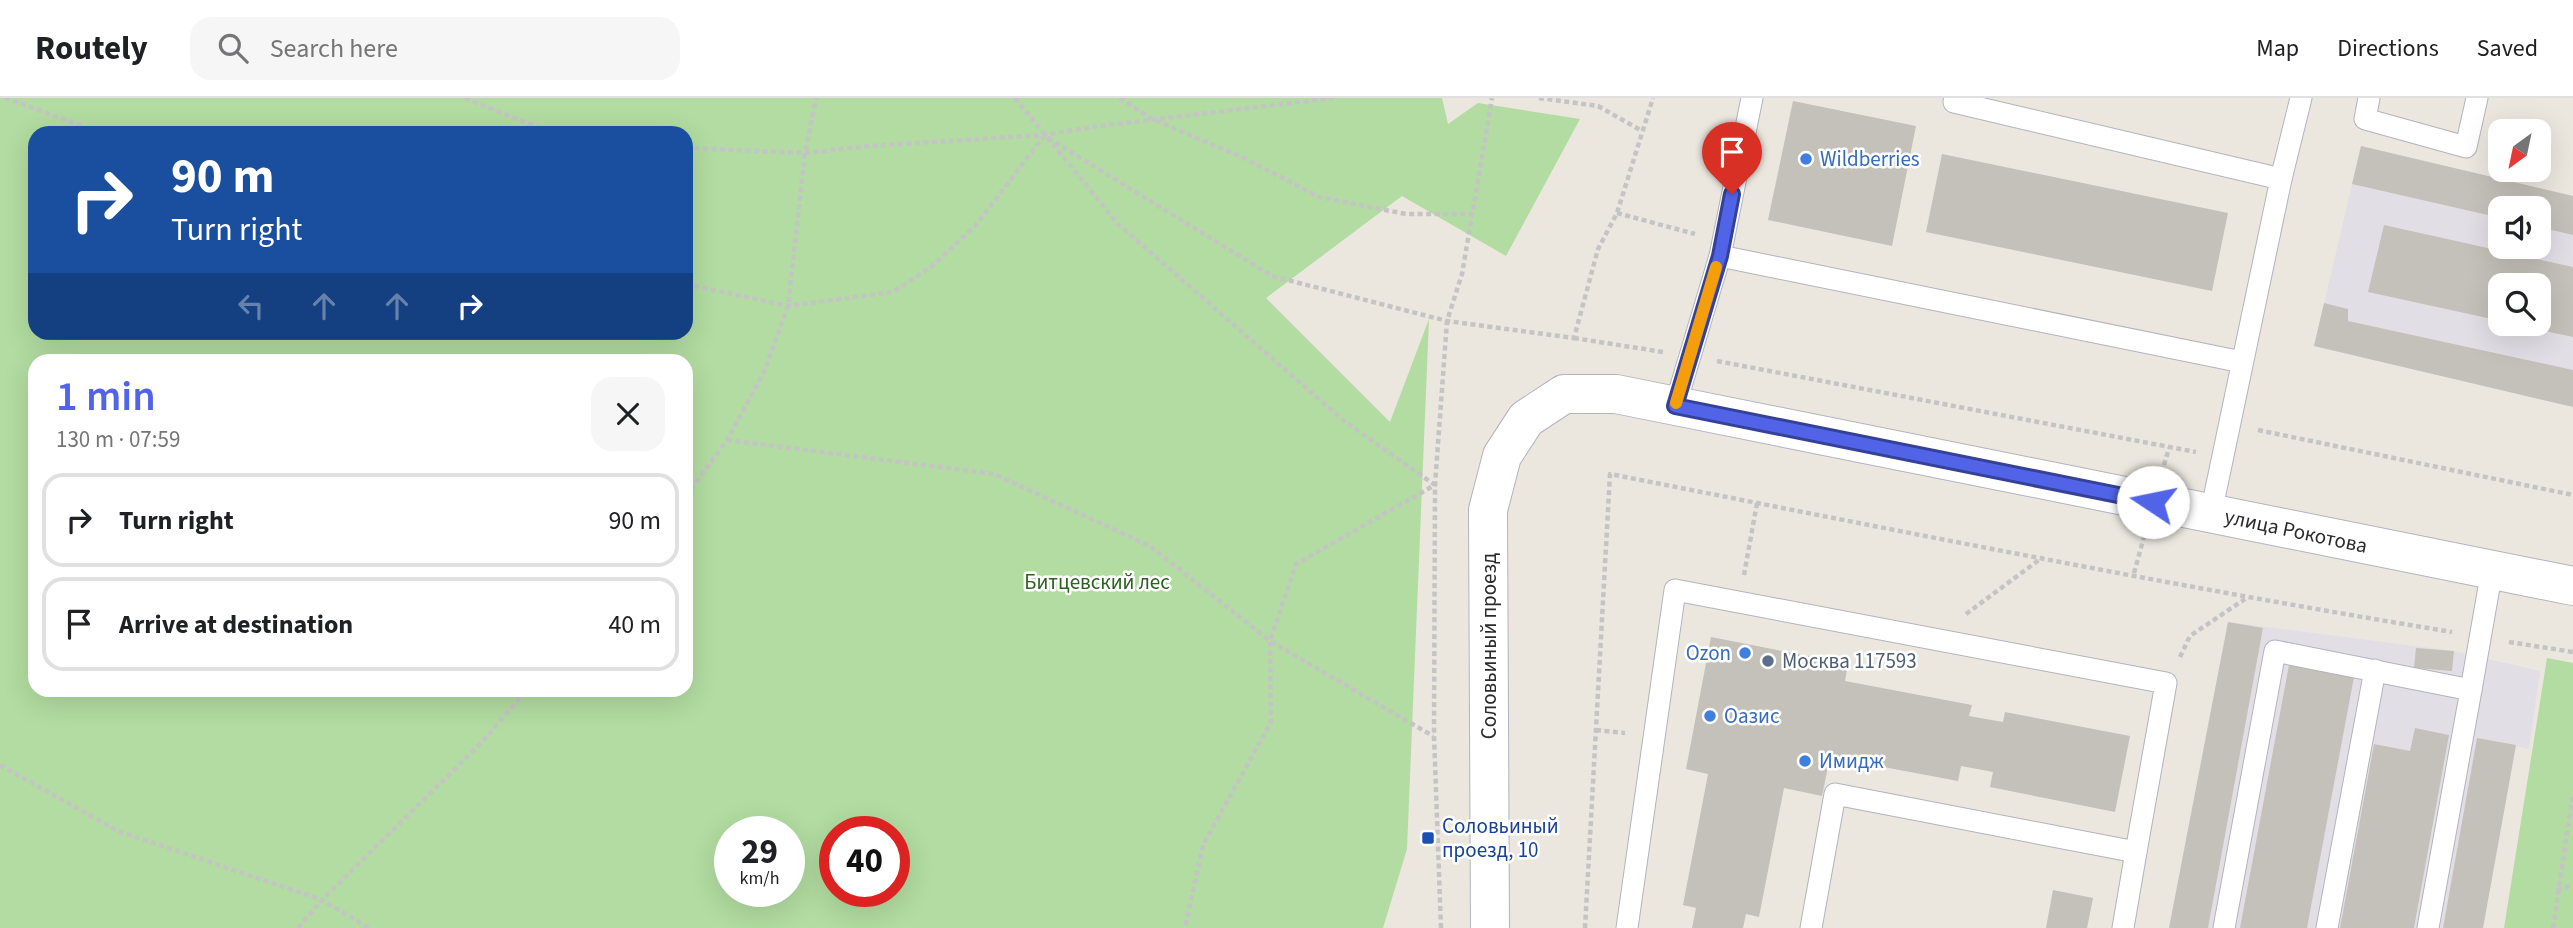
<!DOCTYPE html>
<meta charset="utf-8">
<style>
:root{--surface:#fff;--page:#f6f6f6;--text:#202124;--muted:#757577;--line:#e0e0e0;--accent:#5164e7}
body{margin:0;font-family:"Source Sans 3",sans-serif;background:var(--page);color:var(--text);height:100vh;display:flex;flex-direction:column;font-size:26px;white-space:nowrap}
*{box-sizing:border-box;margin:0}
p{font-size:23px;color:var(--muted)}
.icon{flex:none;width:38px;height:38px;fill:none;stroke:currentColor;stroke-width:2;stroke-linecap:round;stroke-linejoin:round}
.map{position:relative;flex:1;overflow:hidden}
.panel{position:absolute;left:28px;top:256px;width:665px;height:343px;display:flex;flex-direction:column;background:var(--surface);border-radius:21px;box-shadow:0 7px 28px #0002}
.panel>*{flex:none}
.hud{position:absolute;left:28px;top:28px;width:665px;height:214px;border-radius:21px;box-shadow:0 7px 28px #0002;background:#1a4fa0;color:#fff;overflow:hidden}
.needle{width:46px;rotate:213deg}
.controls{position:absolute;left:2488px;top:21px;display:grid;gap:14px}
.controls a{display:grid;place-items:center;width:63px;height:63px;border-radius:14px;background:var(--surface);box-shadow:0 7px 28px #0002;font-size:35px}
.speed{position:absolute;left:714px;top:718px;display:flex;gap:14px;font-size:35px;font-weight:700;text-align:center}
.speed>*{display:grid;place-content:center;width:91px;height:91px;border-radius:50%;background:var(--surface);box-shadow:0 7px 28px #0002;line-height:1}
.speed small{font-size:18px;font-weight:400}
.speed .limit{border:10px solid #d22;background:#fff;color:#111}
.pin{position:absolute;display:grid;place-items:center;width:60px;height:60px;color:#fff;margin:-72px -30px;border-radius:50% 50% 50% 0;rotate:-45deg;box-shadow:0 0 7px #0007}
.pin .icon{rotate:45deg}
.me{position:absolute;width:77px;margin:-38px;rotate:281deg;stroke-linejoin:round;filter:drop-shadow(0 0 5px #0008)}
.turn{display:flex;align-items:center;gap:24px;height:147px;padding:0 28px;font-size:32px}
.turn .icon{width:91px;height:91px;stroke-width:2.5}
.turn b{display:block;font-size:49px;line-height:60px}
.lanes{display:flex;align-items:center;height:66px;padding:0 28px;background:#0003;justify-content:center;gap:35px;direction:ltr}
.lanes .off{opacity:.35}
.round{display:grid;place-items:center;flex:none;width:74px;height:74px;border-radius:21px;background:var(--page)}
.overview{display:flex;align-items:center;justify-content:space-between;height:119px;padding:0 28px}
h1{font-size:42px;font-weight:600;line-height:52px;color:var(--accent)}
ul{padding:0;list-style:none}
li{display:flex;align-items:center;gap:21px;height:94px;margin:0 14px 10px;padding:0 14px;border:4px solid var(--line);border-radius:21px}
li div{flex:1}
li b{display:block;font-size:26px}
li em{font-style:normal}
header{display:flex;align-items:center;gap:42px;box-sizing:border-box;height:98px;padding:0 35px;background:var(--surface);border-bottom:2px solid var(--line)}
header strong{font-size:33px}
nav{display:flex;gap:38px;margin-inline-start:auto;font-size:24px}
.search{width:490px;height:63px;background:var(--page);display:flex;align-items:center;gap:18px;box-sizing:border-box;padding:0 24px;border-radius:21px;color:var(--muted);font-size:26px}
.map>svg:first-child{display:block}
</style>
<header>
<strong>Routely</strong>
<div class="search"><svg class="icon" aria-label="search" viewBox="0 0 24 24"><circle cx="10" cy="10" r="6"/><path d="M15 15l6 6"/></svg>Search here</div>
<nav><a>Map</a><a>Directions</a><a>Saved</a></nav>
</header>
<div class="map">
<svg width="2573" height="830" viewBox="0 0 2573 830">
<rect width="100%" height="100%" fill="#ebe7df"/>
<g fill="#e1dfe5" fill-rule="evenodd">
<path d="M 2361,48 L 2573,98 L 2573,309 L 2314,248 ZM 2501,110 L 2539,110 L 2539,149 L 2501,149 ZM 2501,187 L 2539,187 L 2539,226 L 2501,226 Z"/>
<path d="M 2228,524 L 2454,553 L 2540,573 L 2529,651 L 2516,648 L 2483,830 L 2169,830 Z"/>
</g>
<g fill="#b2dca1" fill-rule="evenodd">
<path d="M 0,0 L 1442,0 L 1448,26 L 1478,5 L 1580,21 L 1506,158 L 1402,98 L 1266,200 L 1390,324 L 1429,221 L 1407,751 L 1383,830 L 0,830 ZM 35,35 L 686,35 L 686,234 L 35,234 ZM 686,262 L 686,592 L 35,592 L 35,262 ZM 789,733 L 789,793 L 730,793 L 730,733 ZM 894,733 L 894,793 L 835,793 L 835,733 Z"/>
<path d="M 2547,560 L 2573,565 L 2573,830 L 2504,830 Z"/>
</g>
<g fill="#c4c1ba">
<path d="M 1793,3 L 1916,28 L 1892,148 L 1768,122 Z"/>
<path d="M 2361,48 L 2573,98 L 2573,137 L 2539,129 L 2539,110 L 2501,110 L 2501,120 L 2352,86 Z"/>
<path d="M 1942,56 L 2228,115 L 2212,193 L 1926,134 Z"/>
<path d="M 2384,127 L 2573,169 L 2573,239 L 2517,227 L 2539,226 L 2539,187 L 2501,187 L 2501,223 L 2368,194 Z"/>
<path d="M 2324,205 L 2348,211 L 2348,223 L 2573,272 L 2573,309 L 2314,248 Z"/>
<path d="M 2228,524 L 2263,530 L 2208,830 L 2169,830 Z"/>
<path d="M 1711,539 L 1848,566 L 1845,583 L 1972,607 L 1969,618 L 2003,624 L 2005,614 L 2130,638 L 2115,714 L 1990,689 L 1993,674 L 1961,668 L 1958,683 L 1830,659 L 1822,698 L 1784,690 L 1759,819 L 1746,816 L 1743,830 L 1692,830 L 1696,810 L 1683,807 L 1708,676 L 1686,671 Z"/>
<path d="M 2416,550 L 2454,553 L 2452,573 L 2414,570 Z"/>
<path d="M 2289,567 L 2354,579 L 2307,830 L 2240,830 Z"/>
<path d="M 2415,630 L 2449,637 L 2414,830 L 2340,830 L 2374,646 L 2410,653 Z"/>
<path d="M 2477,640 L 2516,647 L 2483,830 L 2443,830 Z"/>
<path d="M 2053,792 L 2093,800 L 2087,830 L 2046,830 Z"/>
</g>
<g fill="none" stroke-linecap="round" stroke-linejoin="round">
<g stroke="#b2b4bd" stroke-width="23">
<g id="lane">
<path d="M 1955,0 L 1954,4 L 2281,81"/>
<path d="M 2369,0 L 2365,21 L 2466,49 L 2477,0"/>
<path d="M 1720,158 L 2242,264"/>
<path d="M 1675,308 L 1720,158 L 1752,0"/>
<path d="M 2211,415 L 2281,81 L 2301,0"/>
<path d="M 1627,830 L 1675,492 L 2166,585 L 2136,754 L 1835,696 L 1811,830"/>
<path d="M 2123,830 L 2136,754"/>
<path d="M 2224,830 L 2275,553 L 2471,592 L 2492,472"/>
<path d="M 2327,830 L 2375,572"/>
<path d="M 2428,830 L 2471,592"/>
</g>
</g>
<g stroke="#b2b4bd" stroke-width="40">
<path id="secondary" d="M 1490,830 L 1488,412 L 1502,358 L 1526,321 L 1564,296 L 1616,296 L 2573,488"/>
</g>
<g stroke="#c4c4c4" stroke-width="4.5" stroke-dasharray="5 3.5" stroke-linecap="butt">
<path d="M 5,0 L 102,35"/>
<path d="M 465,0 L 552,35"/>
<path d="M 1015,0 L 1118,126 L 1344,323 L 1435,387 L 1296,466 L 1270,543 L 1271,624 L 1203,747 L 1185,830"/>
<path d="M 1120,0 L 1152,21 L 1244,60 L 1319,99 L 1406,116 L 1472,116"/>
<path d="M 1539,0 L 1598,8 L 1642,33"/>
<path d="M 1048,40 L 1272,178 L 1447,223 L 1574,240 L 1598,151 L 1617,115 L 1653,0"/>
<path d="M 686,50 L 805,55 L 869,48 L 1045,37 L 1099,28 L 1333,0"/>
<path d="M 1617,115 L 1695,136"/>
<path d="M 686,186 L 788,208 L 892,194 L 930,170 L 975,128 L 1044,38"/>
<path d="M 1574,240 L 1663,254"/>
<path d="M 1717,263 L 2196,354"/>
<path d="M 2258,332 L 2573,397"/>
<path d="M 727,342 L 994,376 L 1150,448 L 1270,543 L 1433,638"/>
<path d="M 2164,367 L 2169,350"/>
<path d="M 686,398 L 727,342 L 763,276 L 788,208 L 805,55 L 816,0"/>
<path d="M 2134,475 L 2144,439"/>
<path d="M 1744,477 L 1757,405"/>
<path d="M 1966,516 L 2043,459"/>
<path d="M 2509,544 L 2573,554"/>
<path d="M 2180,559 L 2190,538 L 2245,501"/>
<path d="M 1596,632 L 1625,635"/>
<path d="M 0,667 L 118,733 L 322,802 L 369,830"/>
<path d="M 2557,792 L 2573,787"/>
<path d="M 298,830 L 322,802 L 481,645 L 527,592"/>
<path d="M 1441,830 L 1434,638 L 1435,387 L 1447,223 L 1462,176 L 1492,0"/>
<path d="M 1585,830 L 1610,376 C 1890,431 2171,488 2452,534"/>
<path d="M 2553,830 L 2573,695"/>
</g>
<use href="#lane" stroke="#fff" stroke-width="21"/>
<use href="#secondary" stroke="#fff" stroke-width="38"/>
</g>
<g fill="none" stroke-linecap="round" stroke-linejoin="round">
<g stroke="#354196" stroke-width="18">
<path id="route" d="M 1732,96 L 1720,158 L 1675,308 L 2153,404"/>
</g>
<use href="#route" stroke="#5164e7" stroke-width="12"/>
<path stroke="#f59e0b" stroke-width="12" d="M 1676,305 L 1716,169"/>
</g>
<g fill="#3f7fe0" stroke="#fff" stroke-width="2.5">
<circle cx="1806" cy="61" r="7"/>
<circle cx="1745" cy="555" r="7"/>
<circle cx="1710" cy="618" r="7"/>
<circle cx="1805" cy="663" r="7"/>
</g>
<circle fill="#5c6f8a" stroke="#fff" stroke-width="2.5" cx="1768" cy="563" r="7"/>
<rect fill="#1a4fb4" stroke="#fff" stroke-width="2.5" x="1421" y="733" width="14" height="14" rx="3.5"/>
<g text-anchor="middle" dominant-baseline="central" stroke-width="5" stroke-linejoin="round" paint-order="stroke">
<g font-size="21" fill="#366cbe" stroke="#fff" text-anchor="start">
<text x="1820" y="61">Wildberries</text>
<text x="1731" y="555" text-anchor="end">Ozon</text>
<text x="1724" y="618">Оазис</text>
<text x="1819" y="663">Имидж</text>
</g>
<g font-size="21" fill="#2b2b2b" stroke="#fff">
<text transform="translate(2296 433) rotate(12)">улица Рокотова</text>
<text transform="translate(1489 548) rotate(-90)">Соловьиный проезд</text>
</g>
<g font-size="21" fill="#2c6122" stroke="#fff">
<text x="1097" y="484">Битцевский лес</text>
</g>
<g font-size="21" fill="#4e5e75" stroke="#fff" text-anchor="start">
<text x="1782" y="563">Москва 117593</text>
</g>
<g font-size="21" fill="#164399" stroke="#fff" text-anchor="start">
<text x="1442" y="728">Соловьиный<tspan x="1442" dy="24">проезд, 10</tspan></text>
</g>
</g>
</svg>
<div class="controls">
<a><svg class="needle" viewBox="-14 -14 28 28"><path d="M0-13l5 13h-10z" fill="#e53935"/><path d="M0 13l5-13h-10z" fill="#757577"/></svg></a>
<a><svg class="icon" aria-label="sound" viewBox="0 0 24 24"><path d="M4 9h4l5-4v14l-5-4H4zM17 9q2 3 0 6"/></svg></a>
<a><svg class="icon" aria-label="search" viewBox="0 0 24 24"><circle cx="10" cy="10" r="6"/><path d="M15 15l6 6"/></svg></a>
</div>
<div class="speed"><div>29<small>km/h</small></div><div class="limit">40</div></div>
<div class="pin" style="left:1732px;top:96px;background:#d93025"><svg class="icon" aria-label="arrive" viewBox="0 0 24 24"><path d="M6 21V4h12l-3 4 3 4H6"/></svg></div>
<svg class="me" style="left:2153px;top:404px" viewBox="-20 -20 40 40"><circle r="19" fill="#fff"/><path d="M0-13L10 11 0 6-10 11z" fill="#5164e7"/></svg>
<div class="hud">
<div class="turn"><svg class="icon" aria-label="right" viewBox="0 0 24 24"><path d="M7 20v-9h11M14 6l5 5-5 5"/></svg><div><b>90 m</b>Turn right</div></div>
<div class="lanes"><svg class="icon off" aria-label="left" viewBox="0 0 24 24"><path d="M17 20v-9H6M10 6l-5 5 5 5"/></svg><svg class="icon off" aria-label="ahead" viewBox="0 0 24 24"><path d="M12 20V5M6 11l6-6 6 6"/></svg><svg class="icon off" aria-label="ahead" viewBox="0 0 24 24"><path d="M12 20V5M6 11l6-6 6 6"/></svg><svg class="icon" aria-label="right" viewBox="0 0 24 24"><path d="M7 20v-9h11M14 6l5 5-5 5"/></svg></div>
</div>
<section class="panel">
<div class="overview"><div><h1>1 min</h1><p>130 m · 07:59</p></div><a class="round"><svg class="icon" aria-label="close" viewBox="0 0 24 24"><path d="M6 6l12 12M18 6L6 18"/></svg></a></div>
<ul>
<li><svg class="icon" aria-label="right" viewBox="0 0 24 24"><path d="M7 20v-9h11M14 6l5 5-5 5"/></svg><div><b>Turn right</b></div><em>90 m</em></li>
<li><svg class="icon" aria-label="arrive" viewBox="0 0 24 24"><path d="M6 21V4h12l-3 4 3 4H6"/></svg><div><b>Arrive at destination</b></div><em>40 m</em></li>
</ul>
</section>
</div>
